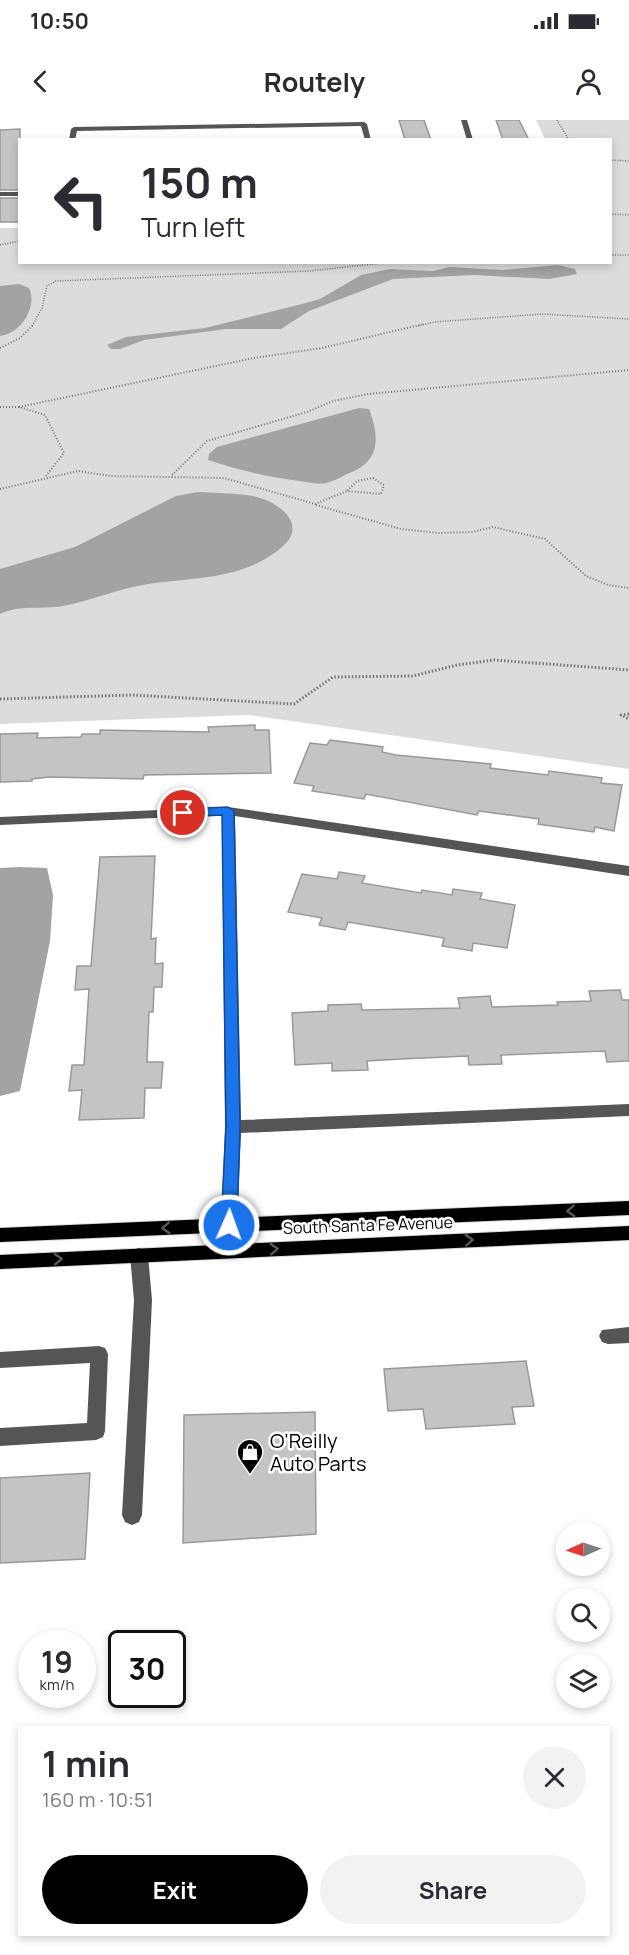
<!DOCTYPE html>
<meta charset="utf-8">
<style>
:root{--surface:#fff;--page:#f2f2f3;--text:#2b2b33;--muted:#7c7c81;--accent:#000}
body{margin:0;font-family:Manrope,sans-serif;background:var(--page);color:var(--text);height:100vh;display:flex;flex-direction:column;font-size:22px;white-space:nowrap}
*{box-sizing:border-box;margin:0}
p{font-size:20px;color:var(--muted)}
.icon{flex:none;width:33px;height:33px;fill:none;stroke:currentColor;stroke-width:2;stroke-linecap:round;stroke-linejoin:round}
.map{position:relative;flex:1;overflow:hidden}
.sheet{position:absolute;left:18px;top:1606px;width:592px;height:210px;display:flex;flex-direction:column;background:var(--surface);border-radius:0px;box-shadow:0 3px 9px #0003}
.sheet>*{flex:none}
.guide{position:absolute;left:18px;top:18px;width:594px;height:126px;border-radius:0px;box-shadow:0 3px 9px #0003;background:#fff;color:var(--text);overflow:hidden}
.needle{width:39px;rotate:267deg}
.tools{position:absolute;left:556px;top:1402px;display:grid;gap:12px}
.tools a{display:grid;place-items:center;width:54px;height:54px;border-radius:50%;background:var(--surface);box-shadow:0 3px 9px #0003;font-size:30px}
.speed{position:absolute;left:18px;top:1510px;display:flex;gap:12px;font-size:30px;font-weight:700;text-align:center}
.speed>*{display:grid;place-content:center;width:78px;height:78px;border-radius:50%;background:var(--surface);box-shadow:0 3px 9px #0003;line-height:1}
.speed small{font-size:15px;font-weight:400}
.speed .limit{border:3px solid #111;border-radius:9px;background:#fff;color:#111}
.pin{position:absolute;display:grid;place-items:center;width:51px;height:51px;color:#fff;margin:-26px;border:3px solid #fff;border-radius:50%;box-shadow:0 2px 6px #0007}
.me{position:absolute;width:66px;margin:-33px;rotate:2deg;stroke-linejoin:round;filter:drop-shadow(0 0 4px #0008)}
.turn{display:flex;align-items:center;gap:21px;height:126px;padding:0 24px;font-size:27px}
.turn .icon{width:78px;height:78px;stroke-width:2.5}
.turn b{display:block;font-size:42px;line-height:51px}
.round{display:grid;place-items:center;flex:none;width:63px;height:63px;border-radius:32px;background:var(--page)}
.headline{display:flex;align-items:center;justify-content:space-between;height:102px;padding:0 24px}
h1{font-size:36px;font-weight:700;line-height:45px}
.cta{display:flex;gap:12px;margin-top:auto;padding:12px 24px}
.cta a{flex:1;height:69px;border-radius:36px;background:var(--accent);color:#fff;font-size:24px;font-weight:700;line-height:69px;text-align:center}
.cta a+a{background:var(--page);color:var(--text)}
.status{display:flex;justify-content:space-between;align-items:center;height:42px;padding:0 30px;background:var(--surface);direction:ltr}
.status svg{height:16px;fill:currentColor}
header{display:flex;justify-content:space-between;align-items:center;height:78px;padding:0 24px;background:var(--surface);font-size:27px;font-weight:700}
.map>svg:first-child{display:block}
</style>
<div class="status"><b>10:50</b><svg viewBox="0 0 49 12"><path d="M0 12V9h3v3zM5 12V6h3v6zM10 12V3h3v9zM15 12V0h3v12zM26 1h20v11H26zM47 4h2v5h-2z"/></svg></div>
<header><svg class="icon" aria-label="back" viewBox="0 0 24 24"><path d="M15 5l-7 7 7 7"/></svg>Routely<svg class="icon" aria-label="person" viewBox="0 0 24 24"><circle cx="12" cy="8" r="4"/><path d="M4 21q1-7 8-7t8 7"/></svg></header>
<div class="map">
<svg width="629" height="1835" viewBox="0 0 629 1835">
<rect width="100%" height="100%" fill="#fff"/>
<path fill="#dcdcdc" d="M 536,0 L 629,0 L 629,649 L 249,595 L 0,604 L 0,108 L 19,108 L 20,142 L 610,142 L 610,20 L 545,19 Z"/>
<g fill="#a3a3a3">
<path d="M 558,145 L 575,149 L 577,154 L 549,159 L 474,155 L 393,159 L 309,191 L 281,209 L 226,209 L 144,220 L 120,229 L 111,229 L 107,225 L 126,217 L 205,208 L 302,184 L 320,179 L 361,155 L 390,149 L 433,151 L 449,147 L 503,150 Z"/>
<path d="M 19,164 L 29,168 C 38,186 21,214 0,216 L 0,166 Z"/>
<path d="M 359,288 L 369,289 C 379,315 381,340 352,352 C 343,355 336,361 326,363 C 318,365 307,362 299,361 C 267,357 238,350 208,340 L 209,334 L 217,327 Z"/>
<path d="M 198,372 C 217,373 235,373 253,376 C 278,381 309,404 282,427 C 240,463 189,456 138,466 C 113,471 89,481 63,486 C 41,490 21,484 0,494 L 0,449 L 75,427 L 176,376 Z"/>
<path d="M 19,747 L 47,748 L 53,775 L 50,821 L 20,971 L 0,976 L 0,748 Z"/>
</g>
<g fill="#c4c4c4" stroke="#999" stroke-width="1.5">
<path d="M 399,0 L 424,0 L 431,20 L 405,20 Z"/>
<path d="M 496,0 L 519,0 L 529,20 L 503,20 Z"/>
<path d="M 20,9 L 20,70 L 0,70 L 0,10 Z"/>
<rect x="0" y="78" width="20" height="24"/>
<path d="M 255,605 L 255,610 L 269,610 L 271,653 L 144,655 L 143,659 L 49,657 L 32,659 L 32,661 L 0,662 L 0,614 L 38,613 L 37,618 L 81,617 L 82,614 L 100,614 L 100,610 L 209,612 L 208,607 Z"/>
<path d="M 330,620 L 383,627 L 382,632 L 396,635 L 491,644 L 490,648 L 531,653 L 548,655 L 549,651 L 602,658 L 601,663 L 622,665 L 614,711 L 595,707 L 594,712 L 538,704 L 539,699 L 479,691 L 477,695 L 366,674 L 364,679 L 312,671 L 314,666 L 294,663 L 310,623 L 327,625 Z"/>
<path d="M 155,736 L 151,819 L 156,818 L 155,844 L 163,843 L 162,867 L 154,867 L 153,892 L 149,892 L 147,942 L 163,942 L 161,968 L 145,968 L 144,998 L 79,1000 L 82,970 L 69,971 L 72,945 L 84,945 L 89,869 L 75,870 L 77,846 L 91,846 L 100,737 Z"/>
<path d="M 339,752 L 365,756 L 362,763 L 421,773 L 422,770 L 452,775 L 453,769 L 482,773 L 480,779 L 515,785 L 507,828 L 473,823 L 472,831 L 442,826 L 444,818 L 348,802 L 345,810 L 319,805 L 322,798 L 288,792 L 302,754 L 337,759 Z"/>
<path d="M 620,870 L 622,880 L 629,880 L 629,941 L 607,942 L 605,931 L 501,935 L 502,944 L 469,945 L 468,936 L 401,939 L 367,941 L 368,950 L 332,951 L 332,943 L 295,945 L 292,893 L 328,891 L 328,885 L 361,884 L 362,890 L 460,888 L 458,878 L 490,876 L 492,887 L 558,885 L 557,882 L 591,881 L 589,871 Z"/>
<path d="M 526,1241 L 534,1286 L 512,1287 L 515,1304 L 426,1309 L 423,1289 L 388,1291 L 384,1249 Z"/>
<path d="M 315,1292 L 316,1414 L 183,1423 L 184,1295 Z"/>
<path d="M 90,1353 L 85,1439 L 0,1443 L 0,1358 Z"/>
</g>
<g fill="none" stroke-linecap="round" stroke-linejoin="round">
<g stroke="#dbdbdb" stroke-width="2">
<g id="major">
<path d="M 629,1081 L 629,1095 L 0,1122 L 0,1108 Z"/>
<path d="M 629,1106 L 629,1120 L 0,1149 L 0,1135 Z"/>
</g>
</g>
<g stroke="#777" stroke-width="1.5" stroke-dasharray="1 1.5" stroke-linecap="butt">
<path d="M 557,0 L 569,20"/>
<path d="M 610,40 L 629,41"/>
<path d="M 610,94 L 629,95"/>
<path d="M 0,125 L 20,121"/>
<path d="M 610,135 L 629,135"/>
<path d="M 32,206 L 42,188 L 47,166 L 56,161 L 309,151 L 392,142"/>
<path d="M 418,206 L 434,202 L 542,194 L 629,199"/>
</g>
<g stroke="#777" stroke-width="2" stroke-dasharray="1 2" stroke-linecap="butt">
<path d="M 0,228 L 20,218 L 34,204"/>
<path d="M 0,287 L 19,287 L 45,295 L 64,333 L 45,357"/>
<path d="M 19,287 L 254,238 L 322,228 L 424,204"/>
<path d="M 172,355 L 207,321 L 307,292 L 333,281 L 368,274 L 629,250"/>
<path d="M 373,358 L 384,365 L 381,374 L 347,371 L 357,361 Z"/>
<path d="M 0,369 L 78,351 L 110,356 L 224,358 L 315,384 L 347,371"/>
<path d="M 316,385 L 401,409 L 439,413 L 472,412 L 493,407 L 545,419 L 586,456 L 608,465 L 629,468"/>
</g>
<g stroke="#777" stroke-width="3" stroke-dasharray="1.5 2" stroke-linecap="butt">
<path d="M 0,579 L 132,575 L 294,584 L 333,557 L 413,556 L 457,545 L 494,540 L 629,550"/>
<path d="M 629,594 L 621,595 L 629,599"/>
</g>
<g fill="#555" fill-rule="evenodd">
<path d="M 461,0 L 467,0 L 473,20 L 467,20 Z"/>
<path d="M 364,2 L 367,4 L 371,20 L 365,20 L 361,6 L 77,11 L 75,20 L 69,20 L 71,9 L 74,7 Z"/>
<rect x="0" y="72" width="20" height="4"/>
<path d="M 228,687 L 629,746 L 629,756 L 235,696 L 241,1000 L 629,984 L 629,996 L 241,1013 L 237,1105 L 235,1110 L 229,1112 L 223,1110 L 221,1105 L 225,1007 L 222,695 L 0,705 L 0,697 Z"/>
<path d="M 139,1128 L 145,1130 L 148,1135 L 152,1180 L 142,1395 L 139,1402 L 132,1405 L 125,1402 L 122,1395 L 134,1180 L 130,1135 L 133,1130 Z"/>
<path d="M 629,1207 L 629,1223 L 608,1224 L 602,1222 L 599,1216 L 602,1210 Z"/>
<path d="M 99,1226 L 105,1228 L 108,1234 L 105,1311 L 103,1317 L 96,1320 L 0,1326 L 0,1308 L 87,1303 L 90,1243 L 0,1248 L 0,1232 Z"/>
</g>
<use href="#major" fill="#000" fill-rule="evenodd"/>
</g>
<defs><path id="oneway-chevron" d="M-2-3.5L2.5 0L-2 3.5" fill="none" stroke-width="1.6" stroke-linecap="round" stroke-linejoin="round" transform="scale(1.5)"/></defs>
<g stroke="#595959">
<use href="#oneway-chevron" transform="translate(571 1091) rotate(177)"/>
<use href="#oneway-chevron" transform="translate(166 1108) rotate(177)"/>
<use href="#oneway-chevron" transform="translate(469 1120) rotate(-3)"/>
<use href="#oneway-chevron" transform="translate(274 1129) rotate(-3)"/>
<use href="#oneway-chevron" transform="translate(58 1139) rotate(-3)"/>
</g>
<path fill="#1a73e8" stroke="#114b97" stroke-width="1.5" d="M 228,687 L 234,691 L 240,1007 L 237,1105 L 229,1111 L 221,1105 L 226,1007 L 222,695 L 183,697 L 177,693 L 183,689 Z"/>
<defs>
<g id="shop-pin" transform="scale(1.35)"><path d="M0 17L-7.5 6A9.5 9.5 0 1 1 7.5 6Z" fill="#000" stroke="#fff"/><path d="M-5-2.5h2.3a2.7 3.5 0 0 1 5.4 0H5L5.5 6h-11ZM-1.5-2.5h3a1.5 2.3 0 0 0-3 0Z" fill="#fff"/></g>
</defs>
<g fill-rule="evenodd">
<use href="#shop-pin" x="250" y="1332"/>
</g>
<g text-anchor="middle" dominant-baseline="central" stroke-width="5" stroke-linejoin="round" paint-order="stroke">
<g font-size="16" fill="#000" stroke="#fff">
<text transform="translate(368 1105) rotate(-2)">South Santa Fe Avenue</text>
</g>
<g font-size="20" fill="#000" stroke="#fff" text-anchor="start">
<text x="270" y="1320">O'Reilly<tspan x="270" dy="23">Auto Parts</tspan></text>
</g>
</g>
</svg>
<div class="tools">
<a><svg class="needle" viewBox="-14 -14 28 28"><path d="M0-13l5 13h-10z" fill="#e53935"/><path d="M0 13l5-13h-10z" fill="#7c7c81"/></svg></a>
<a><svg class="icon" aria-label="search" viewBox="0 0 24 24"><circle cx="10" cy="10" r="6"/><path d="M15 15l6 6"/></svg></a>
<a><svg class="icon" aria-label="layers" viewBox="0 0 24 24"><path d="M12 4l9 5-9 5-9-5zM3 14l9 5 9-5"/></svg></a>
</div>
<div class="speed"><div>19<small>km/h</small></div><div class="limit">30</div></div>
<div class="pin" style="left:183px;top:693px;background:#d93025"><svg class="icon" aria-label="arrive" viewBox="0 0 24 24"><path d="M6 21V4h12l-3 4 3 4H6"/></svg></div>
<svg class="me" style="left:229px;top:1105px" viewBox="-20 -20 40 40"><circle r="17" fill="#1a73e8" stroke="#fff" stroke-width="3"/><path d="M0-11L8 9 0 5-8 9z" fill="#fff"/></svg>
<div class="guide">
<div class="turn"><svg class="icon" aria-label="left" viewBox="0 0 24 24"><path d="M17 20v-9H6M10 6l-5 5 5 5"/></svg><div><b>150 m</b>Turn left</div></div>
</div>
<section class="sheet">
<div class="headline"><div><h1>1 min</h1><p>160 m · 10:51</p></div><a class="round"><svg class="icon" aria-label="close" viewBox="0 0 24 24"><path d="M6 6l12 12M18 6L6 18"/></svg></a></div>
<div class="cta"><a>Exit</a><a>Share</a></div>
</section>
</div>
